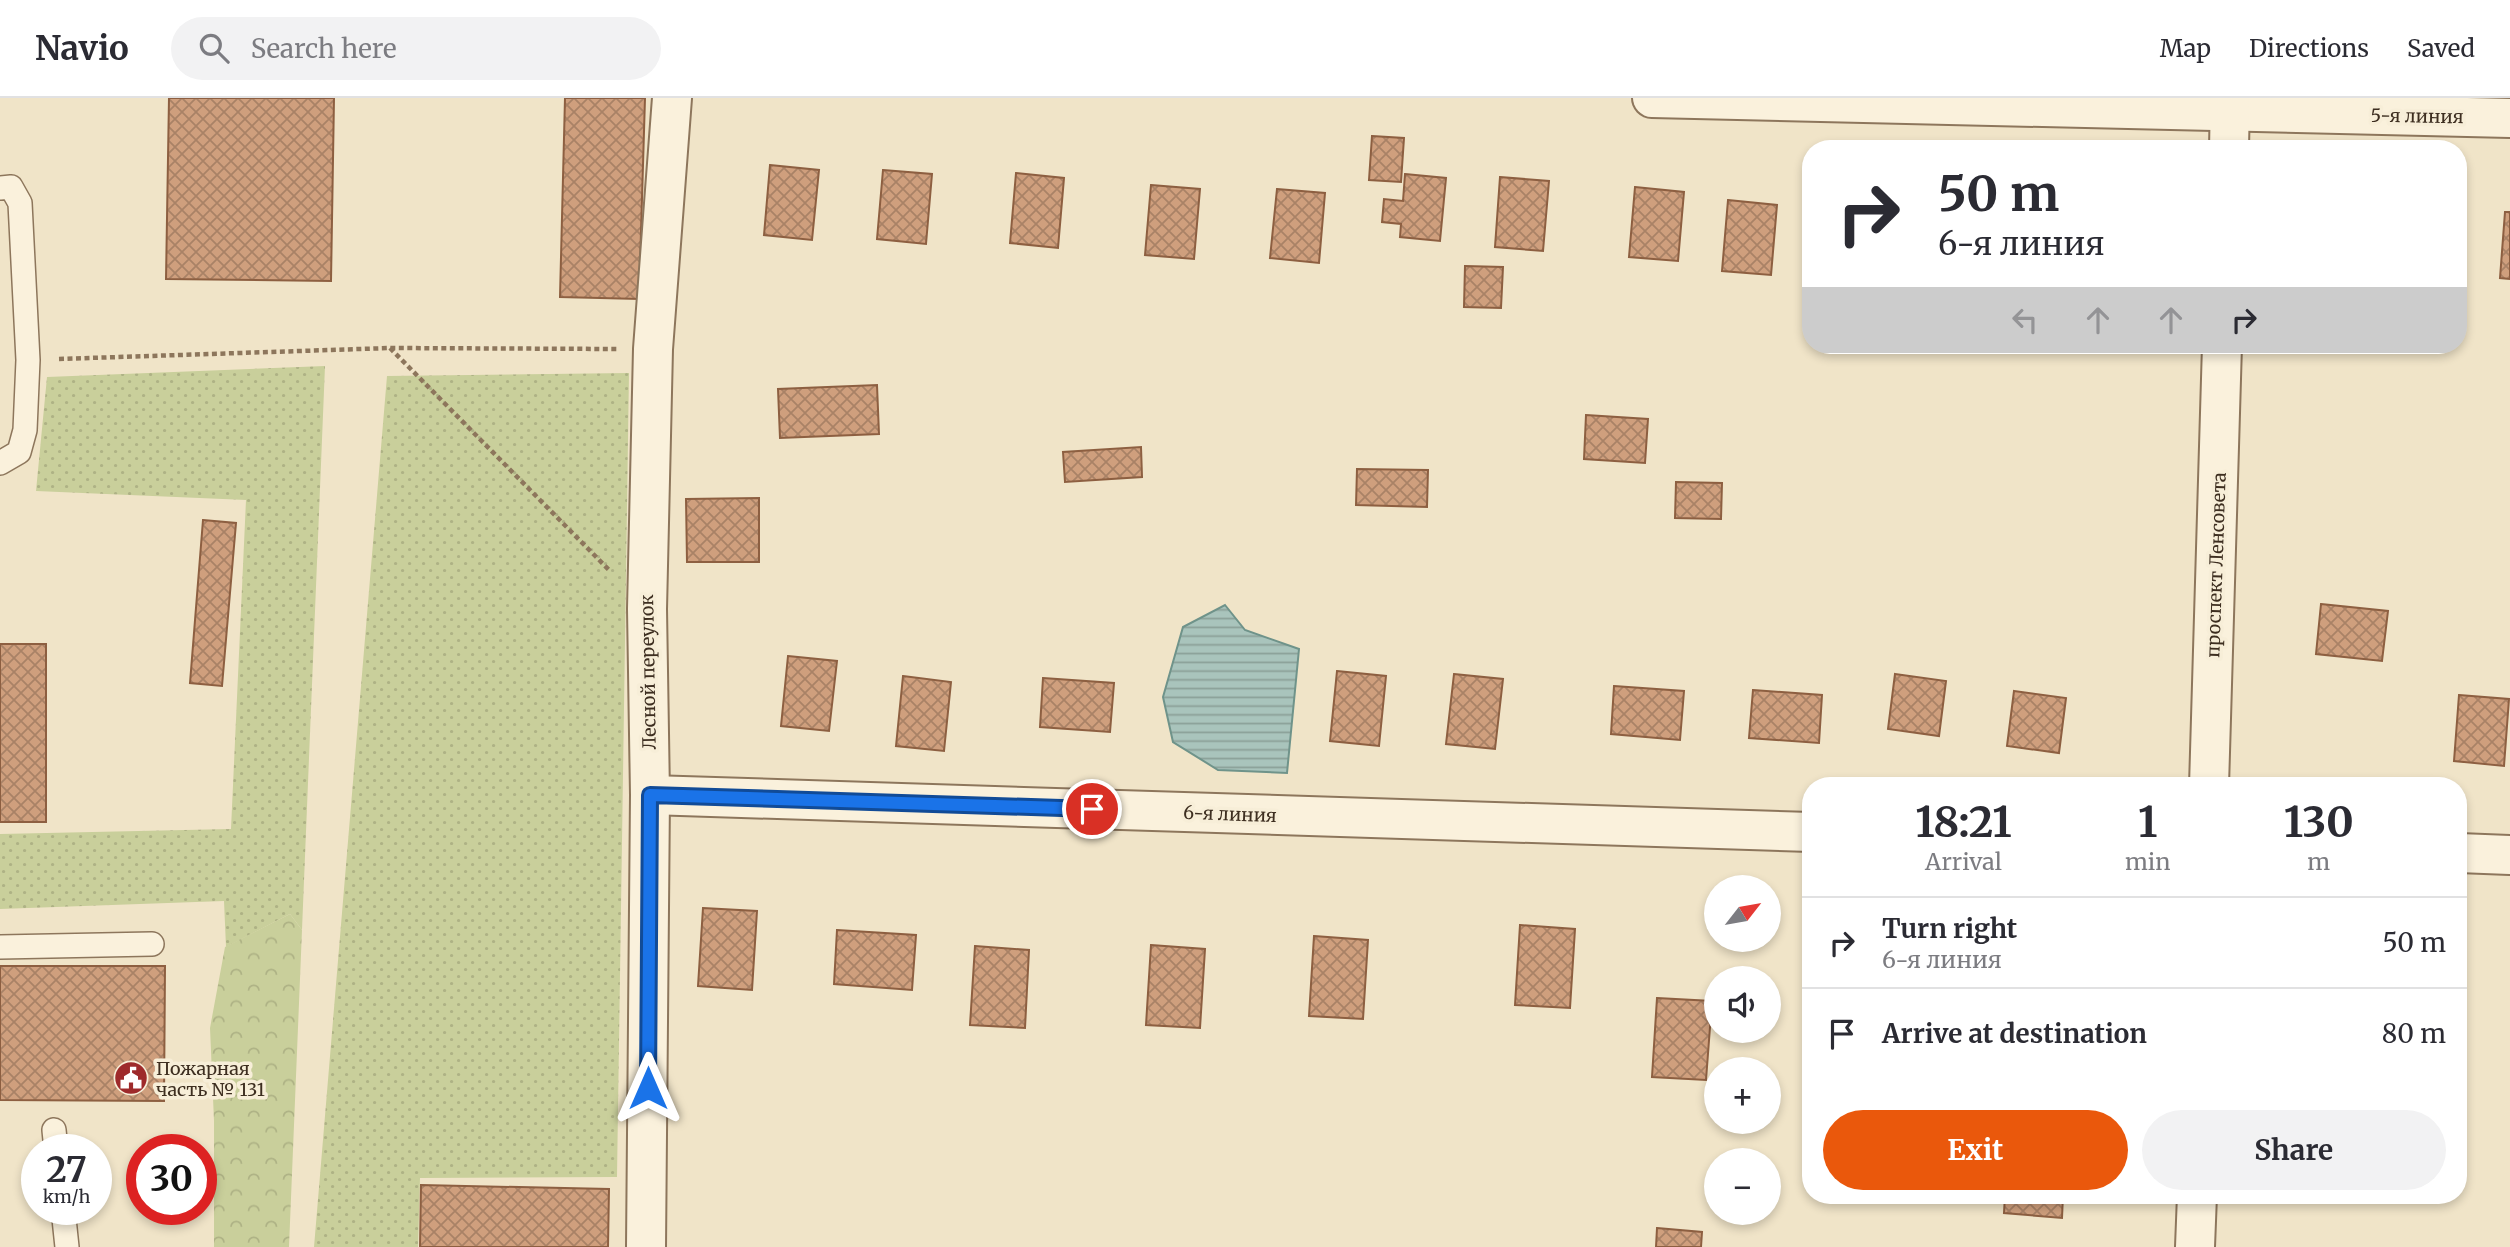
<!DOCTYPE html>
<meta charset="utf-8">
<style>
:root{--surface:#fff;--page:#f2f2f3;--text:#2b2b33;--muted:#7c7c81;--line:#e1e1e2;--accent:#ea580c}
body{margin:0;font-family:Merriweather,serif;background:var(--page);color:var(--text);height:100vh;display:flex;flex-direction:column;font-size:26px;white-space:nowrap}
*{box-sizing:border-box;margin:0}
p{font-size:23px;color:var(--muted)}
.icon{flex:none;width:38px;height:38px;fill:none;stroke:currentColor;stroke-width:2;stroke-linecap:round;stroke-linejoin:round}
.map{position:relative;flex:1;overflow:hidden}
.panel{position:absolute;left:1802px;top:679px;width:665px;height:427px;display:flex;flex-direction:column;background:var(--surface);border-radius:28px;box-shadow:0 4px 10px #0003}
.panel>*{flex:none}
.banner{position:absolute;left:1802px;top:42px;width:665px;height:214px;border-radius:28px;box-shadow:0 4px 10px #0003;background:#fff;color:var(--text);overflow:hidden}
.needle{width:46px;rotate:59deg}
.buttons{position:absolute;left:1704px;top:777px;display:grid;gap:14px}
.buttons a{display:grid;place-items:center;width:77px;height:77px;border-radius:50%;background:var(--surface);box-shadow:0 4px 10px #0003;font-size:35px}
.speed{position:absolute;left:21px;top:1036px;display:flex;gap:14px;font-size:35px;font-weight:700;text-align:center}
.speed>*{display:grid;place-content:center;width:91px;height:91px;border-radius:50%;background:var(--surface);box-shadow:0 4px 10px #0003;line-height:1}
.speed small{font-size:18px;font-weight:400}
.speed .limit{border:10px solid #d22;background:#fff;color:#111}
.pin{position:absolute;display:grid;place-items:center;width:60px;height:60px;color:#fff;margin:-30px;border:4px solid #fff;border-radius:50%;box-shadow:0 2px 7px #0007}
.me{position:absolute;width:77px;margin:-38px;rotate:0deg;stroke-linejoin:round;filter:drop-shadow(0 0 5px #0008)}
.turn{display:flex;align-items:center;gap:24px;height:147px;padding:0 21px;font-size:32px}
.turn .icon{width:91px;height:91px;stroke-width:2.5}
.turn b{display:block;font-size:49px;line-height:60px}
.lanes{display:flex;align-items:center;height:66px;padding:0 21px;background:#0003;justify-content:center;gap:35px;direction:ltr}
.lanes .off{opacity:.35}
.eta{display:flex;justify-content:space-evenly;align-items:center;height:119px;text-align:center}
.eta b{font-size:42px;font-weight:700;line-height:49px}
.cta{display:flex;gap:14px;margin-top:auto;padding:14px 21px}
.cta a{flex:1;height:80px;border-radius:42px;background:var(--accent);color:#fff;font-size:28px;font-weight:700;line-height:80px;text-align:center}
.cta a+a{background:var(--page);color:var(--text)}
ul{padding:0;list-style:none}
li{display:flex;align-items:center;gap:21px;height:91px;padding:0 21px;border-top:2px solid var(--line)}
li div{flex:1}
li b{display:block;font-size:26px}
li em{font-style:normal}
header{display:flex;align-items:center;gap:42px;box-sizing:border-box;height:98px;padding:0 35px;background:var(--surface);border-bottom:2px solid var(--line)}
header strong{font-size:33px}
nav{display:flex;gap:38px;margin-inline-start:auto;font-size:24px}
.search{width:490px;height:63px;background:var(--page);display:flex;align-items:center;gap:18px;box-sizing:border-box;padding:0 24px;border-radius:38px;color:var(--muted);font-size:26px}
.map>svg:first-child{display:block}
</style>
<header>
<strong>Navio</strong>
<div class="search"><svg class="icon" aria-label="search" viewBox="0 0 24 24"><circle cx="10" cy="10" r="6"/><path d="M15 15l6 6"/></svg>Search here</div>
<nav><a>Map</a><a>Directions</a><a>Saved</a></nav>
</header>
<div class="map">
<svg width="2510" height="1149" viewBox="0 0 2510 1149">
<defs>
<pattern id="grass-dots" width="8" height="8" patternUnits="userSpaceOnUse" patternTransform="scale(1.75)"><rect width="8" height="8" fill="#c9cf9b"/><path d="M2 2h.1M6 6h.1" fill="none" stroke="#aeb285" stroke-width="1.8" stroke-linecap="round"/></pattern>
<pattern id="forest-crowns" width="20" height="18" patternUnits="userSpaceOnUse" patternTransform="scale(1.75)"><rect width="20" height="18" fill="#c9cf9b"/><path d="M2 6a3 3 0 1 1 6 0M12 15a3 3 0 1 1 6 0" fill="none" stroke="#aeb285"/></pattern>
<pattern id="water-rules" width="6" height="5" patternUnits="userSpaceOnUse" patternTransform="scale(1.75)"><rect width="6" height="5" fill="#a9c4bc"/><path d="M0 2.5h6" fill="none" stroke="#8ba098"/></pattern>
<pattern id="building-cross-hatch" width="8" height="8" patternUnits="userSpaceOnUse" patternTransform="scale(1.75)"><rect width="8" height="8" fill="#cf9f7d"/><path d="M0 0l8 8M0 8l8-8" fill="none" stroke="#a98266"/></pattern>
</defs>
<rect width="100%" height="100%" fill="#f0e4c8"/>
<g fill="url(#grass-dots)">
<path d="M 325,268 L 302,832 L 290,816 L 226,849 L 224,803 L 0,811 L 0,736 L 231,731 L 246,402 L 36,393 L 47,279 Z"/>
<path d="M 629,275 L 617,1079 L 420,1080 L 418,1149 L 314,1149 L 387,278 Z"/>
</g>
<path fill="url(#forest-crowns)" d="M 290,816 L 302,832 L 289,1149 L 214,1149 L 214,1023 L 210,930 L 225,849 Z"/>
<path fill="url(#water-rules)" stroke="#6f938a" stroke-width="2" d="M 1225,507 L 1245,532 L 1299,551 L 1287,675 L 1218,672 L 1173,644 L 1163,599 L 1183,529 Z"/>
<g fill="url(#building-cross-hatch)" stroke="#8d5f41" stroke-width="2">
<path d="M 169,0 L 334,0 L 331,183 L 166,181 Z"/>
<path d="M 565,0 L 645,0 L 639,201 L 560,199 Z"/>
<path d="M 1372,38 L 1404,40 L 1401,84 L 1369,82 Z"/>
<path d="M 770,67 L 819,72 L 812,142 L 764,137 Z"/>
<path d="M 883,72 L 932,76 L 926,146 L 877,141 Z"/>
<path d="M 1016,75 L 1064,80 L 1058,150 L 1010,145 Z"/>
<path d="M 1405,76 L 1446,80 L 1440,143 L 1400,139 L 1401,126 L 1382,124 L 1384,101 L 1403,103 Z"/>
<path d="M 1500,79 L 1549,83 L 1543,153 L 1495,149 Z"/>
<path d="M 1151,87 L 1200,91 L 1194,161 L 1145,157 Z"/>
<path d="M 1635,89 L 1684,94 L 1678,163 L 1629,159 Z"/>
<path d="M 1277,91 L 1325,95 L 1319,165 L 1270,160 Z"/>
<path d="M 1728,102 L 1777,107 L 1771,177 L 1722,173 Z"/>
<path d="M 2505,114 L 2510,114 L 2510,181 L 2500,180 Z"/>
<path d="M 1465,168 L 1503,169 L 1501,210 L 1464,209 Z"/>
<path d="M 877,287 L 879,336 L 780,340 L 778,291 Z"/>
<path d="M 1586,317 L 1648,321 L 1645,365 L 1584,361 Z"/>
<path d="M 1141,349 L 1142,379 L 1065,384 L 1063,354 Z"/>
<path d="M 1357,371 L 1428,372 L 1427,409 L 1356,407 Z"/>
<path d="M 1676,384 L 1722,385 L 1721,421 L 1675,420 Z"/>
<path d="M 759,400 L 759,464 L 687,464 L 686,401 Z"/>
<path d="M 203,422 L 236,425 L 222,588 L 190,585 Z"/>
<path d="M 2321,506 L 2388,513 L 2382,563 L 2316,556 Z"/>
<rect x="0" y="546" width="46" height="178"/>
<path d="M 788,558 L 837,563 L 829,633 L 781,628 Z"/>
<path d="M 1337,573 L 1386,578 L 1379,648 L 1330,643 Z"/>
<path d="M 1454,576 L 1503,581 L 1495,651 L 1446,646 Z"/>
<path d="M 1895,576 L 1946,583 L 1939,638 L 1888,631 Z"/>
<path d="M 903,578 L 951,584 L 944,653 L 896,648 Z"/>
<path d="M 1043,580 L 1114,585 L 1110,634 L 1040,629 Z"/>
<path d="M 1614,588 L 1684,593 L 1680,642 L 1611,636 Z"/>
<path d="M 1753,592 L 1822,597 L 1819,645 L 1749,640 Z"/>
<path d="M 2014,593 L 2066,600 L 2059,655 L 2007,648 Z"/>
<path d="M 2459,597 L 2509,601 L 2504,668 L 2454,663 Z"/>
<path d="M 703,810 L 757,813 L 752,892 L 698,888 Z"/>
<path d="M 1520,827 L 1575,831 L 1570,910 L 1515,907 Z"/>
<path d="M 837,832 L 916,837 L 912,892 L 834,886 Z"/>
<path d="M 1314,838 L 1368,842 L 1363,921 L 1309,918 Z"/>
<path d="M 1151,847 L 1205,851 L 1200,930 L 1146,927 Z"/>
<path d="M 975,848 L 1029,852 L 1025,930 L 970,927 Z"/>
<path d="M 0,868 L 165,868 L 164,1003 L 0,1002 Z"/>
<path d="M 1657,900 L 1712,903 L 1706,982 L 1652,979 Z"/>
<path d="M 421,1087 L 609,1091 L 608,1149 L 420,1149 Z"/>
<path d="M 2005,1097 L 2063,1097 L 2062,1120 L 2004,1115 Z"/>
<path d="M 1657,1130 L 1702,1134 L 1701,1149 L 1656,1149 Z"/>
</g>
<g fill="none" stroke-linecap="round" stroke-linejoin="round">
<g stroke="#8d765c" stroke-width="26">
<g id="service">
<path d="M 0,90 L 11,89 L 20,105 L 28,262 L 25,332 L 19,354 L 0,365"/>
<path d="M 0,849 L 152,846"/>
<path d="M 54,1032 L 56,1052"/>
<path d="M 63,1111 L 67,1149"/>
</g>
</g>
<g stroke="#8d765c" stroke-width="42">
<g id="minor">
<path d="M 1652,0 L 2510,20"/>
<path d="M 2229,51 L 2230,0"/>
<path d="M 2209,688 L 2222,247"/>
<path d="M 650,697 L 1811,734"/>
<path d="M 2459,755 L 2510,757"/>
<path d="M 646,1149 L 650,697 L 647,511 L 653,251 L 672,0"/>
<path d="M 2195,1149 L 2197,1097"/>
</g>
</g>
<g stroke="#8d765c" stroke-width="4.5" stroke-dasharray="5 3.5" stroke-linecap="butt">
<path d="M 390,250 L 610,473"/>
<path d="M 59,261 L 390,250 L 617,251"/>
</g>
<use href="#service" stroke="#faf1dc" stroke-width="23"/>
<use href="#minor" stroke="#faf1dc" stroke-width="38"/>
</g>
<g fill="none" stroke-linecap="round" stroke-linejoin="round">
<g stroke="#114b97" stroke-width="18">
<path id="route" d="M 648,990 L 650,697 L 1092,711"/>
</g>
<use href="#route" stroke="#1a73e8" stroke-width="12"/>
</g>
<defs>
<g id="civic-disc" transform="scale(1.75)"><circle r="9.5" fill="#9e2a2b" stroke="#f7eed8"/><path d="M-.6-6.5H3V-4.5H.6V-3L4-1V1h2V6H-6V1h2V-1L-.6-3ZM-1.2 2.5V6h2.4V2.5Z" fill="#fff"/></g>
</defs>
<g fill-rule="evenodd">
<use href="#civic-disc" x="131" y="980"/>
</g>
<g text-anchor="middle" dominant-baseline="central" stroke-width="7" stroke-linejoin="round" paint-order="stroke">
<g font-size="18" fill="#3d2e20" stroke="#f7eed8">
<text transform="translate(2417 18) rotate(1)">5-я линия</text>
<text transform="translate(2216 467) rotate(-88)">проспект Ленсовета</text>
<text transform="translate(648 574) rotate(-91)">Лесной переулок</text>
<text transform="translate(1230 716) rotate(2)">6-я линия</text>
</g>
<g font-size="18" fill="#3d2e20" stroke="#f7eed8" text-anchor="start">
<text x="156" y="970">Пожарная<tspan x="156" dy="21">часть № 131</tspan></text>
</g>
</g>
</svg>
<div class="buttons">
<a><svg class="needle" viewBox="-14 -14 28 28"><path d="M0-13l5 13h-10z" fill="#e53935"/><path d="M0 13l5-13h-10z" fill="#7c7c81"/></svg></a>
<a><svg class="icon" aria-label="sound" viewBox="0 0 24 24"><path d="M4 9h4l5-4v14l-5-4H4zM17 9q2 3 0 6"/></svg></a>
<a>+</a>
<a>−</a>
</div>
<div class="speed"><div>27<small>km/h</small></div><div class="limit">30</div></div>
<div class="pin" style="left:1092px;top:711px;background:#d93025"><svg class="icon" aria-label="arrive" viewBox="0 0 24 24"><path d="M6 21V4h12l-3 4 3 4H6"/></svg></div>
<svg class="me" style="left:648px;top:990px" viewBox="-20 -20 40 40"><path d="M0-17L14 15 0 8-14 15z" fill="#1a73e8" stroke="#fff" stroke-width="4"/></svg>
<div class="banner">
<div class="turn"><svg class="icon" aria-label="right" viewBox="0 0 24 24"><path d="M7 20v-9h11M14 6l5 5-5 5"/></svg><div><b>50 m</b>6-я линия</div></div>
<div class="lanes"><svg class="icon off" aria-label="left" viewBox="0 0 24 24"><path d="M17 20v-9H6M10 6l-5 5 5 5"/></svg><svg class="icon off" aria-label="ahead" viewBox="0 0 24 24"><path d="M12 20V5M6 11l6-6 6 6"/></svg><svg class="icon off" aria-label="ahead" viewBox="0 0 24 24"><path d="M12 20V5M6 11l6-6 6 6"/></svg><svg class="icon" aria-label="right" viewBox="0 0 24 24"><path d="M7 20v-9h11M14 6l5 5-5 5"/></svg></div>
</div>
<section class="panel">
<div class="eta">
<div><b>18:21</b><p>Arrival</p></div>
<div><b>1</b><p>min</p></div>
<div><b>130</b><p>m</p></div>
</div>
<ul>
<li><svg class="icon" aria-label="right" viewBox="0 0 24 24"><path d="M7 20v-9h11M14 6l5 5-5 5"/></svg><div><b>Turn right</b><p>6-я линия</p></div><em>50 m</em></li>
<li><svg class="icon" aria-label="arrive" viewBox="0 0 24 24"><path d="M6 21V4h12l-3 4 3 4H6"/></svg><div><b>Arrive at destination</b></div><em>80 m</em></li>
</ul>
<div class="cta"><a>Exit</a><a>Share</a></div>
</section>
</div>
